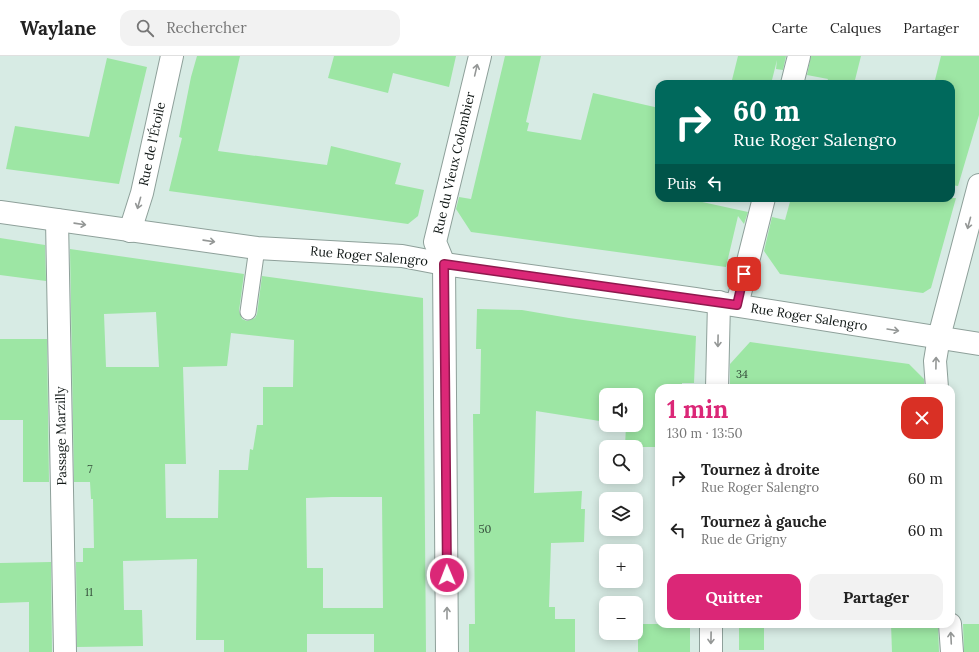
<!DOCTYPE html>
<html lang="fr">
<meta charset="utf-8">
<style>
:root{--surface:#fff;--page:#f2f2f2;--text:#222;--muted:#767676;--line:#e0e0e0;--accent:#db2777}
body{margin:0;font-family:Lora,serif;background:var(--page);color:var(--text);height:100vh;display:flex;flex-direction:column;font-size:15px;white-space:nowrap}
*{box-sizing:border-box;margin:0}
p{font-size:13px;color:var(--muted)}
.icon{flex:none;width:22px;height:22px;fill:none;stroke:currentColor;stroke-width:2;stroke-linecap:round;stroke-linejoin:round}
.map{position:relative;flex:1;overflow:hidden}
.details{position:absolute;left:655px;top:328px;width:300px;height:244px;display:flex;flex-direction:column;background:var(--surface);border-radius:12px;box-shadow:0 2px 10px #0003}
.details>*{flex:none}
.hud{position:absolute;left:655px;top:24px;width:300px;height:122px;border-radius:12px;box-shadow:0 2px 10px #0003;background:#00695c;color:#fff;overflow:hidden}
.tools{position:absolute;left:599px;top:332px;display:grid;gap:8px}
.tools a{display:grid;place-items:center;width:44px;height:44px;border-radius:8px;background:var(--surface);box-shadow:0 2px 10px #0003;font-size:20px}
.pin{position:absolute;display:grid;place-items:center;width:34px;height:34px;color:#fff;margin:-17px;border-radius:8px;box-shadow:0 2px 6px #0006}
.me{position:absolute;width:44px;margin:-22px;rotate:359deg;stroke-linejoin:round;filter:drop-shadow(0 0 3px #0008)}
.turn{display:flex;align-items:center;gap:14px;height:84px;padding:0 12px;font-size:18px}
.turn .icon{width:52px;height:52px;stroke-width:2.5}
.turn b{display:block;font-size:28px;line-height:34px}
.then{display:flex;align-items:center;height:38px;padding:0 12px;background:#0003;gap:8px;font-size:15px}
.round{display:grid;place-items:center;flex:none;width:42px;height:42px;border-radius:12px;background:var(--page)}
.summary{display:flex;align-items:center;justify-content:space-between;height:68px;padding:0 12px}
h1{font-size:24px;font-weight:700;line-height:30px;color:var(--accent)}
.action{display:flex;gap:8px;margin-top:auto;padding:8px 12px}
.action a{flex:1;height:46px;border-radius:12px;background:var(--accent);color:#fff;font-size:16px;font-weight:700;line-height:46px;text-align:center}
.action a+a{background:var(--page);color:var(--text)}
ul{padding:0;list-style:none}
li{display:flex;align-items:center;gap:12px;height:52px;padding:0 12px}
li div{flex:1}
li b{display:block;font-size:15px}
li em{font-style:normal}
header{display:flex;align-items:center;gap:24px;box-sizing:border-box;height:56px;padding:0 20px;background:var(--surface);border-bottom:1px solid var(--line)}
header strong{font-size:19px}
nav{display:flex;gap:22px;margin-inline-start:auto;font-size:14px}
.search{width:280px;height:36px;background:var(--page);display:flex;align-items:center;gap:10px;box-sizing:border-box;padding:0 14px;border-radius:12px;color:var(--muted);font-size:15px}
.map>svg:first-child{display:block}
</style>
<header>
<strong>Waylane</strong>
<div class="search"><svg class="icon" aria-label="search" viewBox="0 0 24 24"><circle cx="10" cy="10" r="6"/><path d="M15 15l6 6"/></svg>Rechercher</div>
<nav><a>Carte</a><a>Calques</a><a>Partager</a></nav>
</header>
<div class="map">
<svg width="979" height="596" viewBox="0 0 979 596">
<rect width="100%" height="100%" fill="#d7ebe4"/>
<g fill="#9de6a4" fill-rule="evenodd">
<path d="M 197,0 L 240,0 L 218,95 L 327,109 L 331,90 L 401,107 L 395,128 L 424,134 L 418,160 L 408,168 L 169,135 L 182,82 L 179,81 L 191,21 Z"/>
<path d="M 334,0 L 456,0 L 449,31 L 393,17 L 388,37 L 328,22 Z"/>
<path d="M 505,0 L 541,0 L 526,66 L 529,67 L 527,75 L 581,84 L 593,37 L 659,52 L 659,142 L 684,142 L 748,156 L 744,168 L 738,160 L 726,211 L 471,176 L 456,153 L 459,141 L 471,143 Z"/>
<path d="M 738,0 L 786,0 L 783,14 L 776,13 L 777,4 L 771,28 L 731,28 Z"/>
<path d="M 811,0 L 861,0 L 854,28 L 826,28 L 828,23 L 807,19 Z"/>
<path d="M 941,0 L 979,0 L 979,59 L 958,130 L 951,129 L 951,28 L 934,28 Z"/>
<path d="M 107,2 L 147,11 L 119,128 L 6,113 L 15,70 L 89,81 Z"/>
<path d="M 791,142 L 956,142 L 931,232 L 923,237 L 780,218 L 764,195 L 772,161 L 785,164 Z"/>
<path d="M 0,182 L 45,189 L 46,225 L 0,219 Z"/>
<path d="M 70,193 L 244,218 L 239,255 L 242,263 L 247,265 L 255,262 L 257,258 L 262,220 L 423,242 L 426,596 L 374,596 L 374,578 L 307,578 L 307,596 L 224,596 L 224,584 L 196,584 L 197,503 L 123,505 L 124,554 L 142,554 L 143,590 L 77,591 L 76,506 L 83,506 L 83,492 L 94,492 L 93,443 L 91,443 L 90,426 L 74,426 ZM 156,256 L 159,311 L 106,311 L 104,258 ZM 231,277 L 294,284 L 293,331 L 263,331 L 263,369 L 257,369 L 253,394 L 250,393 L 248,414 L 219,414 L 218,462 L 166,462 L 165,408 L 186,408 L 183,311 L 227,310 ZM 332,441 L 382,441 L 383,552 L 323,552 L 323,512 L 307,512 L 306,442 Z"/>
<path d="M 477,253 L 522,254 L 569,262 L 696,280 L 694,327 L 682,327 L 682,332 L 659,331 L 659,391 L 625,391 L 626,369 L 624,369 L 636,369 L 636,339 L 606,339 L 606,366 L 536,355 L 534,437 L 582,435 L 581,453 L 585,453 L 584,486 L 551,487 L 549,551 L 555,551 L 555,563 L 575,563 L 575,596 L 469,596 L 469,568 L 475,568 L 473,358 L 480,358 L 481,293 L 476,293 Z"/>
<path d="M 0,283 L 47,283 L 49,426 L 23,426 L 23,364 L 0,364 Z"/>
<path d="M 750,286 L 909,308 L 924,323 L 924,332 L 742,332 L 742,329 L 730,328 L 730,308 Z"/>
<path d="M 51,506 L 52,596 L 29,596 L 29,546 L 0,547 L 0,507 Z"/>
<rect x="638" y="568" width="52" height="28"/>
<rect x="739" y="568" width="25" height="26"/>
<path d="M 891,568 L 938,568 L 939,596 L 892,596 Z"/>
<path d="M 963,568 L 979,568 L 979,596 L 964,596 Z"/>
</g>
<g fill="none" stroke-linecap="round" stroke-linejoin="round">
<g stroke="#8ea09a" stroke-width="17">
<path id="service" d="M 248,256 L 257,192"/>
</g>
<g stroke="#8ea09a" stroke-width="24">
<g id="minor">
<path d="M 792,28 L 799,0"/>
<path d="M 0,156 L 257,192 L 402,200 L 444,208 L 695,243 L 979,288"/>
<path d="M 57,164 L 65,596"/>
<path d="M 130,175 L 142,137 L 172,0"/>
<path d="M 737,249 L 764,142"/>
<path d="M 717,332 L 719,246"/>
<path d="M 937,332 L 935,305 L 939,281 L 979,129"/>
<path d="M 950,568 L 952,596"/>
<path d="M 447,596 L 444,208 L 435,186 L 480,0"/>
<path d="M 711,596 L 711,568"/>
</g>
</g>
<use href="#service" stroke="#fff" stroke-width="15"/>
<use href="#minor" stroke="#fff" stroke-width="22"/>
</g>
<defs><path id="oneway-shaft" d="M-6 0H5M1.5-3L5.5 0L1.5 3" fill="none" stroke-width="1.6" stroke-linecap="round" stroke-linejoin="round"/></defs>
<g stroke="#949796">
<use href="#oneway-shaft" transform="translate(476 14) rotate(-77)"/>
<use href="#oneway-shaft" transform="translate(139 147) rotate(106)"/>
<use href="#oneway-shaft" transform="translate(969 167) rotate(105)"/>
<use href="#oneway-shaft" transform="translate(80 168) rotate(8)"/>
<use href="#oneway-shaft" transform="translate(209 185) rotate(8)"/>
<use href="#oneway-shaft" transform="translate(893 274) rotate(9)"/>
<use href="#oneway-shaft" transform="translate(718 285) rotate(91)"/>
<use href="#oneway-shaft" transform="translate(936 307) rotate(-89)"/>
<use href="#oneway-shaft" transform="translate(447 557) rotate(-90)"/>
<use href="#oneway-shaft" transform="translate(711 582) rotate(91)"/>
<use href="#oneway-shaft" transform="translate(951 582) rotate(-93)"/>
</g>
<g fill="none" stroke-linecap="round" stroke-linejoin="round">
<g stroke="#8e194d" stroke-width="10">
<path id="route" d="M 447,519 L 444,208 L 737,249 L 744,218"/>
</g>
<use href="#route" stroke="#db2777" stroke-width="7"/>
</g>
<g text-anchor="middle" dominant-baseline="central" stroke-width="3" stroke-linejoin="round" paint-order="stroke">
<g font-size="11" fill="#344c3a">
<text x="742" y="318">34</text>
<text x="90" y="413">7</text>
<text x="485" y="473">50</text>
<text x="89" y="536">11</text>
</g>
<g font-size="13" fill="#111816" stroke="#fff">
<text transform="translate(152 88) rotate(-78)">Rue de l'Étoile</text>
<text transform="translate(454 107) rotate(-77)">Rue du Vieux Colombier</text>
<text transform="translate(369 200) rotate(5)">Rue Roger Salengro</text>
<text transform="translate(809 261) rotate(9)">Rue Roger Salengro</text>
<text transform="translate(61 380) rotate(-91)">Passage Marzilly</text>
</g>
</g>
</svg>
<div class="tools">
<a><svg class="icon" aria-label="sound" viewBox="0 0 24 24"><path d="M4 9h4l5-4v14l-5-4H4zM17 9q2 3 0 6"/></svg></a>
<a><svg class="icon" aria-label="search" viewBox="0 0 24 24"><circle cx="10" cy="10" r="6"/><path d="M15 15l6 6"/></svg></a>
<a><svg class="icon" aria-label="layers" viewBox="0 0 24 24"><path d="M12 4l9 5-9 5-9-5zM3 14l9 5 9-5"/></svg></a>
<a>+</a>
<a>−</a>
</div>
<div class="pin" style="left:744px;top:218px;background:#d93025"><svg class="icon" aria-label="arrive" viewBox="0 0 24 24"><path d="M6 21V4h12l-3 4 3 4H6"/></svg></div>
<svg class="me" style="left:447px;top:519px" viewBox="-20 -20 40 40"><circle r="17" fill="#db2777" stroke="#fff" stroke-width="3"/><path d="M0-11L8 9 0 5-8 9z" fill="#fff"/></svg>
<div class="hud">
<div class="turn"><svg class="icon" aria-label="right" viewBox="0 0 24 24"><path d="M7 20v-9h11M14 6l5 5-5 5"/></svg><div><b>60 m</b>Rue Roger Salengro</div></div>
<div class="then">Puis<svg class="icon" aria-label="left" viewBox="0 0 24 24"><path d="M17 20v-9H6M10 6l-5 5 5 5"/></svg></div>
</div>
<section class="details">
<div class="summary"><div><h1>1 min</h1><p>130 m · 13:50</p></div><a class="round" style="background:#d93025;color:#fff"><svg class="icon" aria-label="close" viewBox="0 0 24 24"><path d="M6 6l12 12M18 6L6 18"/></svg></a></div>
<ul>
<li><svg class="icon" aria-label="right" viewBox="0 0 24 24"><path d="M7 20v-9h11M14 6l5 5-5 5"/></svg><div><b>Tournez à droite</b><p>Rue Roger Salengro</p></div><em>60 m</em></li>
<li><svg class="icon" aria-label="left" viewBox="0 0 24 24"><path d="M17 20v-9H6M10 6l-5 5 5 5"/></svg><div><b>Tournez à gauche</b><p>Rue de Grigny</p></div><em>60 m</em></li>
</ul>
<div class="action"><a>Quitter</a><a>Partager</a></div>
</section>
</div>
